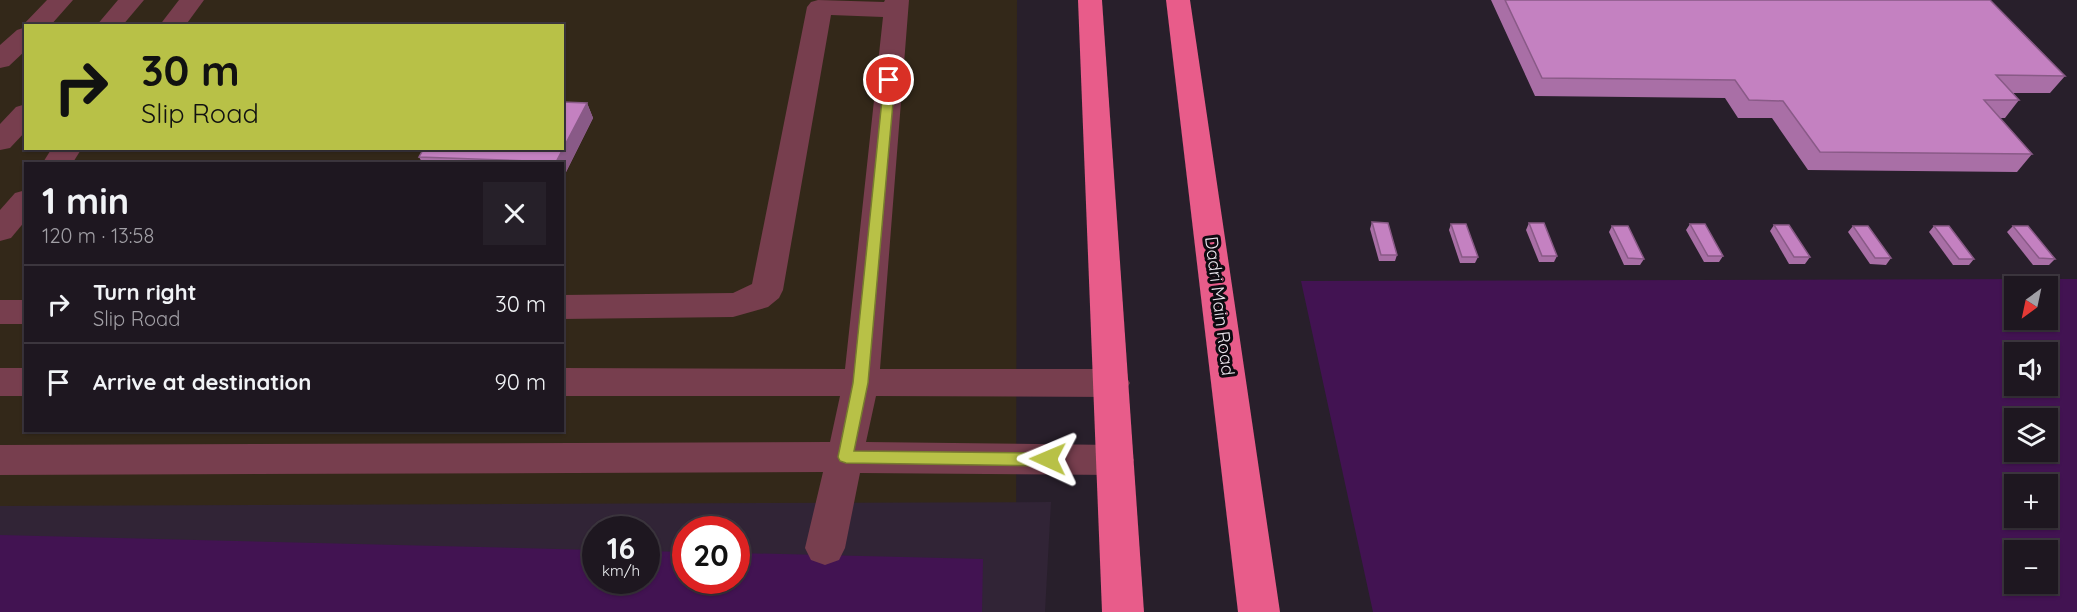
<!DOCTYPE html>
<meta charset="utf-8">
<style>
:root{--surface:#1e1720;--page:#262029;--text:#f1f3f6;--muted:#a19fa5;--line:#3c363e}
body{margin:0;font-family:Quicksand,sans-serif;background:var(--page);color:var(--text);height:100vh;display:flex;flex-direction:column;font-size:22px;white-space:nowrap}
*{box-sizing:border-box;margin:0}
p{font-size:20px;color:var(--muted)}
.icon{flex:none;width:33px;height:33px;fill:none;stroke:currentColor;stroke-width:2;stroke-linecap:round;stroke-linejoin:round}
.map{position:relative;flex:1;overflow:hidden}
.drawer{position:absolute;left:24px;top:162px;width:540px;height:270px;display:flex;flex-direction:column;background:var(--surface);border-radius:0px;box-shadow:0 2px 4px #0004,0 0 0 2px var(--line)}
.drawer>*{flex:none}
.top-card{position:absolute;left:24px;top:24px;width:540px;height:126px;border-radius:0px;box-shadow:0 2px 4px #0004,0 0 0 2px var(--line);background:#b8c147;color:#111;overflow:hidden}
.needle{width:39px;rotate:213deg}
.tools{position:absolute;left:2004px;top:276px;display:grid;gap:12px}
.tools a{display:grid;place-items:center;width:54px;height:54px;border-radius:0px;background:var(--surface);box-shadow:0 2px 4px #0004,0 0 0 2px var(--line);font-size:30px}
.speed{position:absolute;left:582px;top:516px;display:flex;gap:12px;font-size:30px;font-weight:700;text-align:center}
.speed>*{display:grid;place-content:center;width:78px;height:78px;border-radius:50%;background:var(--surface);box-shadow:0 2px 4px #0004,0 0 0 2px var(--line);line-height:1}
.speed small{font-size:15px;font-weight:400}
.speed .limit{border:9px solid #d22;background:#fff;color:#111}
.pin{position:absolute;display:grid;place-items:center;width:51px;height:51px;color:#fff;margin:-26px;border:3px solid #fff;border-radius:50%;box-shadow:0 2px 6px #0007}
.me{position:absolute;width:66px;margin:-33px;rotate:271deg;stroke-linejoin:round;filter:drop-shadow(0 0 4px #0008)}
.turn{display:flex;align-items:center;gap:21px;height:126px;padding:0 18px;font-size:27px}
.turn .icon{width:78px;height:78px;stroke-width:2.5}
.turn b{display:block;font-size:42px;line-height:51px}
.round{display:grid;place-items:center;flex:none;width:63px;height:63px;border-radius:0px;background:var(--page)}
.summary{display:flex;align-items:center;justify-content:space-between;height:102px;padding:0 18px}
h1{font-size:36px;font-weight:800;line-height:45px}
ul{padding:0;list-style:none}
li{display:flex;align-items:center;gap:18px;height:78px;padding:0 18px;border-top:2px solid var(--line)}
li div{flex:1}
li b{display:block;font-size:22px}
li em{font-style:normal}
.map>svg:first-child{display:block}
</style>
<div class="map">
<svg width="2077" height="612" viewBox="0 0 2077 612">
<rect width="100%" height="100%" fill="#281f2b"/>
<path fill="#332819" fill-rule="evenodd" d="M 0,0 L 1017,0 L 1016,612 L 0,612 ZM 26,26 L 562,26 L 562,148 L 26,148 ZM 26,164 L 562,164 L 562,430 L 26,430 ZM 596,530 L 646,530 L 646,580 L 596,580 ZM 686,530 L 736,530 L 736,580 L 686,580 Z"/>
<path fill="#312436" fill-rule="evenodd" d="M 1051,502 L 1045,612 L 0,612 L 0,506 ZM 596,530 L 646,530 L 646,580 L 596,580 ZM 686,530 L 736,530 L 736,580 L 686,580 Z"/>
<g fill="#421352" fill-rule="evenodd">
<path d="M 2077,279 L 2077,612 L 1373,612 L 1301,281 ZM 2014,286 L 2048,286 L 2048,320 L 2014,320 ZM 2014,352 L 2048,352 L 2048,386 L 2014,386 ZM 2014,418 L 2048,418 L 2048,452 L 2014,452 ZM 2014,484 L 2048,484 L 2048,518 L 2014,518 ZM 2014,550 L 2048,550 L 2048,584 L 2014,584 Z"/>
<path d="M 0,535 L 595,550 L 596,580 L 646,580 L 647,551 L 685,552 L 686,580 L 736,580 L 737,553 L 983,559 L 982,612 L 0,612 Z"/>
</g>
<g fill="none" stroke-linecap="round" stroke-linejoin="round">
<g fill="#773e4e" fill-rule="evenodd">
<path d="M 47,0 L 73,0 L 50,26 L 26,26 L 26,50 L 9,66 L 0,68 L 0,45 L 17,30 L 23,28 L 22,26 Z"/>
<path d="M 118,0 L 144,0 L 122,26 L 96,26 Z"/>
<path d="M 179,0 L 204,0 L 185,26 L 159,26 Z"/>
<path d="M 818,0 L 884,2 L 885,0 L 909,0 L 880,369 L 1112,369 L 1124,373 L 1130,383 L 1124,393 L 1112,397 L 876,396 L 866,442 L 1115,445 L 1128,449 L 1134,460 L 1128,471 L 1115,475 L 860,473 L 845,548 L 839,560 L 825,565 L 811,560 L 805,548 L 823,472 L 0,475 L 0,445 L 830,442 L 840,396 L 562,396 L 562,368 L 845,369 L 883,17 L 831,15 L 783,290 L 779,298 L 768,307 L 733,317 L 562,319 L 562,295 L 733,293 L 752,284 L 807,7 L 811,2 Z"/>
<path d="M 26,104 L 26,131 L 10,148 L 0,150 L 0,124 L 16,107 Z"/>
<path d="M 52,148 L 82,148 L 72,164 L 42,164 Z"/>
<path d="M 26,190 L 26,220 L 11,238 L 0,241 L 0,210 L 15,193 Z"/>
<rect x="0" y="300" width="26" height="24"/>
<rect x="0" y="368" width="26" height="28"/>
</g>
<g fill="#e85c8a" fill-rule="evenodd">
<path d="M 1078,0 L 1102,0 L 1144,612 L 1102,612 Z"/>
<path d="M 1166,0 L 1190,0 L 1280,612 L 1238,612 Z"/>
</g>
</g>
<g fill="#a96fa6">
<path d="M 1491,0 L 1990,0 L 2065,76 L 2050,93 L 2013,93 L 2019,100 L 2005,118 L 2000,118 L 2032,154 L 2017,172 L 1808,170 L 1772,118 L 1738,118 L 1725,98 L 1535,96 Z"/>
<path d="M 587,103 L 593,118 L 563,178 L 562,164 L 423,164 L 419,157 Z"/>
<path d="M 1372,222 L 1397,255 L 1395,261 L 1379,261 L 1370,229 Z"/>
<path d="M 1529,223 L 1557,256 L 1554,262 L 1539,262 L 1526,230 Z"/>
<path d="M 1451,224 L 1478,257 L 1475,263 L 1460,263 L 1449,230 Z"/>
<path d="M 1690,224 L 1723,256 L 1719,262 L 1704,262 L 1686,230 Z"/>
<path d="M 1774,225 L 1810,257 L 1805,264 L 1789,264 L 1770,231 Z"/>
<path d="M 1612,226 L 1644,259 L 1640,265 L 1624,265 L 1609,232 Z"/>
<path d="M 1853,226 L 1891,258 L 1886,265 L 1870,264 L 1848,232 Z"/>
<path d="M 1934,226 L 1974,259 L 1969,265 L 1953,265 L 1929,232 Z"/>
<path d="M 2013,226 L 2055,259 L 2049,265 L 2033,265 L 2007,232 Z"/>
</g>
<path fill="#895a87" d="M 587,103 L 593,118 L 563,178 L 562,164 L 557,164 L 556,162 Z"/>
<g fill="#c481c1" stroke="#895a87" stroke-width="1.5">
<path d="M 1505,0 L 1990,0 L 2065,76 L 1996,75 L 2019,100 L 1984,100 L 2032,154 L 1820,152 L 1783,101 L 1749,100 L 1735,80 L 1542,78 Z"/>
<path d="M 562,102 L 587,103 L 556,162 L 419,157 L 424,148 L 562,148 Z"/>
<path d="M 1372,222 L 1388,223 L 1397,255 L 1381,255 Z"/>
<path d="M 1529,223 L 1544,223 L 1557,256 L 1542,256 Z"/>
<path d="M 1451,224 L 1466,224 L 1478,257 L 1462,257 Z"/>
<path d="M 1690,224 L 1705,224 L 1723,256 L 1708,256 Z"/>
<path d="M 1774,225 L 1789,225 L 1810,257 L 1794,257 Z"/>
<path d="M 1612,226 L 1628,226 L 1644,259 L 1628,258 Z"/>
<path d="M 1853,226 L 1868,226 L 1891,258 L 1875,258 Z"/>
<path d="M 1934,226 L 1949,226 L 1974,259 L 1959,259 Z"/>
<path d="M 2013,226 L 2028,226 L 2055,259 L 2039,258 Z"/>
</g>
<path fill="#b8c147" stroke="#787d2e" stroke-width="1.5" d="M 889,76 L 895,80 L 868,383 L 854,451 L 1048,453 L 1053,455 L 1056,459 L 1053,464 L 1048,466 L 846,463 L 840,461 L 838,457 L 853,383 L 884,80 Z"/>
<g text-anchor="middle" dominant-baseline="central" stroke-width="6" stroke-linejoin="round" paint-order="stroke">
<g font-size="18" fill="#ece6ee" stroke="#0e0a10">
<text transform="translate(1220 306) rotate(83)">Dadri Main Road</text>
</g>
</g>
</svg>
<div class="tools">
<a><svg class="needle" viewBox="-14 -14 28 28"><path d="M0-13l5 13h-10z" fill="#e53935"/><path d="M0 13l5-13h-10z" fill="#a19fa5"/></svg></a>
<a><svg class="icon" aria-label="sound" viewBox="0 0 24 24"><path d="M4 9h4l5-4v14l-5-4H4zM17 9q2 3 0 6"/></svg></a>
<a><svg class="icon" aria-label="layers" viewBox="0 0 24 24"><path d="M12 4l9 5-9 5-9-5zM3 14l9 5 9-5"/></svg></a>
<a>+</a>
<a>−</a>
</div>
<div class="speed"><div>16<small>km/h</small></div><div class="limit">20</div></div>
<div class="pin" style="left:889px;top:80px;background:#d93025"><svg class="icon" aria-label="arrive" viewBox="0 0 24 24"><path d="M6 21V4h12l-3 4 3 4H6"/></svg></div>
<svg class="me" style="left:1048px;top:459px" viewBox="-20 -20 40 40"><path d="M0-17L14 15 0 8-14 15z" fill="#b8c147" stroke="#fff" stroke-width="4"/></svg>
<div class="top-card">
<div class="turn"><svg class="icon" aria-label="right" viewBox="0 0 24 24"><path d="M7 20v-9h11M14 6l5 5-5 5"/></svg><div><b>30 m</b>Slip Road</div></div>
</div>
<section class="drawer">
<div class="summary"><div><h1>1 min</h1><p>120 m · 13:58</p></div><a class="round"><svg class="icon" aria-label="close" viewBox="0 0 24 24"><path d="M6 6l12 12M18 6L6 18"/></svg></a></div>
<ul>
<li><svg class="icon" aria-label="right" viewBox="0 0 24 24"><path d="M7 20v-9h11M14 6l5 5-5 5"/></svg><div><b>Turn right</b><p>Slip Road</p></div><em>30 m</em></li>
<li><svg class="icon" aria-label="arrive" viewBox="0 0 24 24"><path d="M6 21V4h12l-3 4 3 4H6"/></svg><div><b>Arrive at destination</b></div><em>90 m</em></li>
</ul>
</section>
</div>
